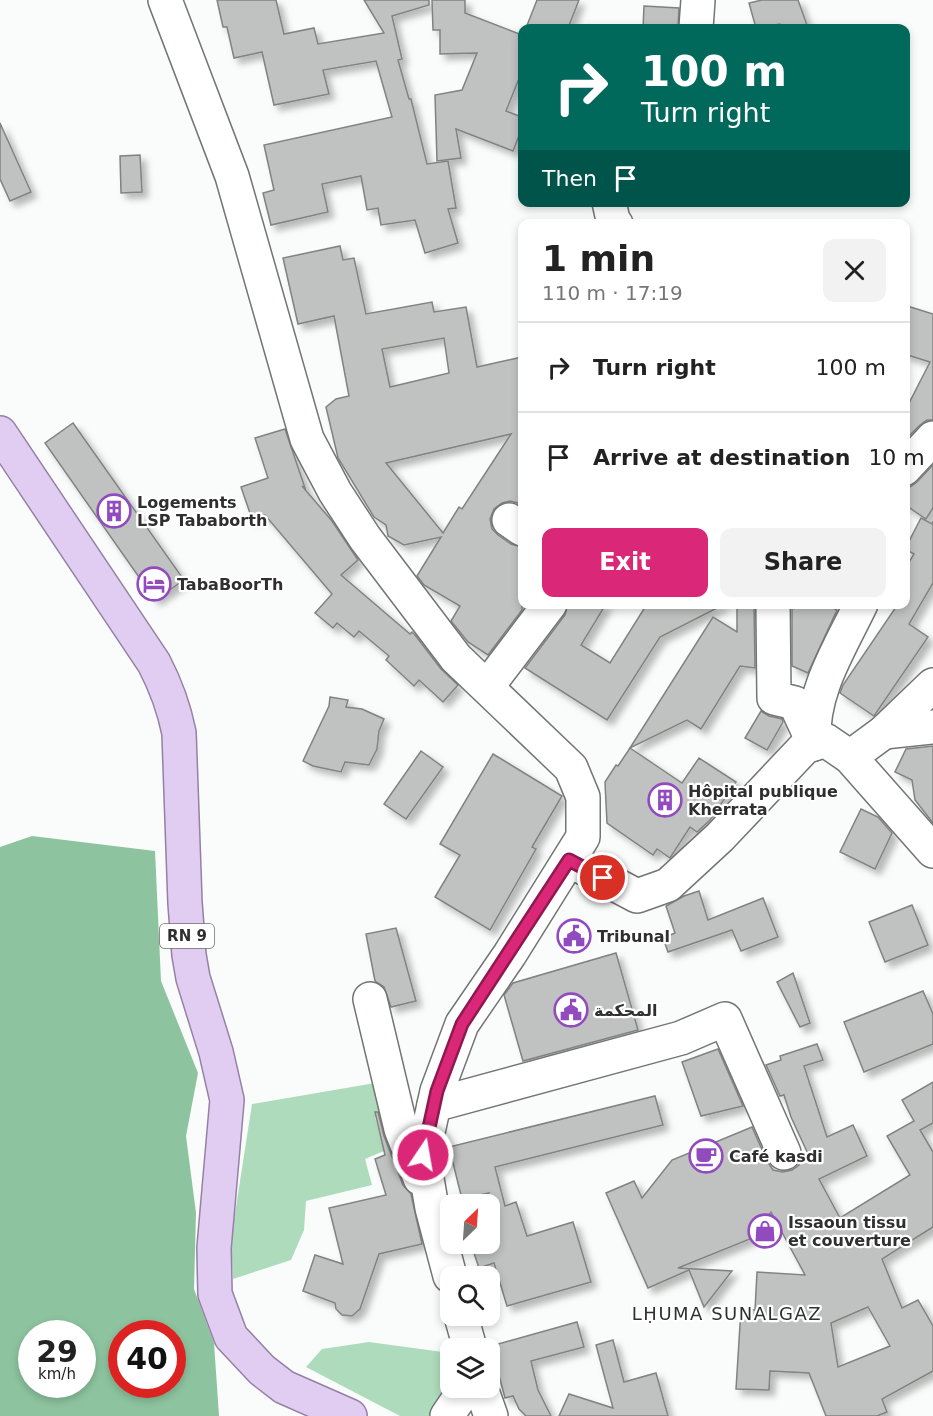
<!DOCTYPE html>
<meta charset="utf-8">
<style>
:root{--surface:#fff;--page:#f2f2f2;--text:#222;--muted:#767676;--line:#e0e0e0;--accent:#db2777}
body{margin:0;font-family:"DejaVu Sans",Cairo,sans-serif;background:var(--page);color:var(--text);height:100vh;display:flex;flex-direction:column;font-size:22px;white-space:nowrap}
*{box-sizing:border-box;margin:0}
p{font-size:20px;color:var(--muted)}
.icon{flex:none;width:33px;height:33px;fill:none;stroke:currentColor;stroke-width:2;stroke-linecap:round;stroke-linejoin:round}
.map{position:relative;flex:1;overflow:hidden}
.details{position:absolute;left:518px;top:219px;width:392px;height:390px;display:flex;flex-direction:column;background:var(--surface);border-radius:12px;box-shadow:0 3px 9px #0003}
.details>*{flex:none}
.banner{position:absolute;left:518px;top:24px;width:392px;height:183px;border-radius:12px;box-shadow:0 3px 9px #0003;background:#00695c;color:#fff;overflow:hidden}
.needle{width:39px;rotate:25deg}
.buttons{position:absolute;left:440px;top:1194px;display:grid;gap:12px}
.buttons a{display:grid;place-items:center;width:60px;height:60px;border-radius:12px;background:var(--surface);box-shadow:0 3px 9px #0003;font-size:30px}
.speed{position:absolute;left:18px;top:1320px;display:flex;gap:12px;font-size:30px;font-weight:700;text-align:center}
.speed>*{display:grid;place-content:center;width:78px;height:78px;border-radius:50%;background:var(--surface);box-shadow:0 3px 9px #0003;line-height:1}
.speed small{font-size:15px;font-weight:400}
.speed .limit{border:9px solid #d22;background:#fff;color:#111}
.pin{position:absolute;display:grid;place-items:center;width:51px;height:51px;color:#fff;margin:-26px;border:3px solid #fff;border-radius:50%;box-shadow:0 2px 6px #0007}
.me{position:absolute;width:66px;margin:-33px;rotate:12deg;stroke-linejoin:round;filter:drop-shadow(0 0 4px #0008)}
.turn{display:flex;align-items:center;gap:21px;height:126px;padding:0 24px;font-size:27px}
.turn .icon{width:78px;height:78px;stroke-width:2.5}
.turn b{display:block;font-size:42px;line-height:51px}
.then{display:flex;align-items:center;height:57px;padding:0 24px;background:#0003;gap:12px;font-size:22px}
.round{display:grid;place-items:center;flex:none;width:63px;height:63px;border-radius:12px;background:var(--page)}
.summary{display:flex;align-items:center;justify-content:space-between;height:102px;padding:0 24px}
h1{font-size:36px;font-weight:700;line-height:45px}
.cta{display:flex;gap:12px;margin-top:auto;padding:12px 24px}
.cta a{flex:1;height:69px;border-radius:12px;background:var(--accent);color:#fff;font-size:24px;font-weight:700;line-height:69px;text-align:center}
.cta a+a{background:var(--page);color:var(--text)}
ul{padding:0;list-style:none}
li{display:flex;align-items:center;gap:18px;height:90px;padding:0 24px;border-top:2px solid var(--line)}
li div{flex:1}
li b{display:block;font-size:22px}
li em{font-style:normal}
.map>svg:first-child{display:block}
</style>
<div class="map">
<svg width="933" height="1416" viewBox="0 0 933 1416">
<defs>
<filter id="shadow"><feDropShadow dx="5.5" dy="5.5" stdDeviation="3" flood-color="#0004"/></filter>
</defs>
<rect width="100%" height="100%" fill="#f9fcfa"/>
<g fill="#aedbbc">
<path d="M 381,1082 L 388,1110 L 375,1117 L 384,1151 L 365,1159 L 372,1185 L 306,1201 L 304,1230 L 291,1260 L 233,1279 L 231,1239 L 252,1104 Z"/>
<path d="M 369,1342 L 450,1353 L 450,1388 L 431,1416 L 400,1416 L 306,1367 L 322,1349 Z"/>
</g>
<path fill="#8dc49f" fill-rule="evenodd" d="M 32,836 L 155,851 L 161,981 L 198,1073 L 186,1136 L 196,1213 L 194,1289 L 214,1343 L 219,1416 L 0,1416 L 0,847 ZM 32,1334 L 82,1334 L 82,1384 L 32,1384 ZM 122,1334 L 172,1334 L 172,1384 L 122,1384 Z"/>
<g fill="#bfc2c0" stroke="#808381" stroke-width="1.5" fill-rule="evenodd" filter="url(#shadow)">
<path d="M 217,0 L 276,0 L 284,34 L 314,28 L 318,44 L 384,33 L 364,0 L 429,0 L 429,5 L 392,16 L 402,59 L 398,60 L 409,99 L 411,99 L 427,164 L 448,161 L 456,208 L 448,209 L 458,243 L 425,253 L 415,220 L 381,225 L 378,208 L 367,210 L 361,176 L 322,184 L 328,212 L 271,225 L 263,193 L 274,190 L 264,145 L 392,117 L 376,61 L 323,70 L 329,94 L 274,105 L 262,52 L 234,58 L 227,27 L 223,27 Z"/>
<path d="M 432,0 L 465,0 L 465,13 L 522,35 L 522,71 L 506,111 L 522,117 L 522,128 L 513,151 L 456,129 L 461,158 L 437,161 L 435,95 L 462,90 L 477,53 L 440,54 L 440,30 L 433,30 Z"/>
<path d="M 537,0 L 579,0 L 568,28 L 526,28 Z"/>
<path d="M 762,0 L 798,0 L 807,25 L 797,28 L 782,28 L 780,24 L 756,28 L 749,3 Z"/>
<path d="M 644,6 L 679,8 L 678,28 L 643,28 Z"/>
<path d="M 0,123 L 31,192 L 10,201 L 0,179 Z"/>
<path d="M 140,155 L 142,192 L 121,193 L 120,156 Z"/>
<path d="M 340,246 L 343,260 L 354,258 L 366,314 L 432,302 L 434,312 L 466,307 L 477,367 L 522,357 L 522,504 L 510,501 L 502,503 L 494,509 L 490,519 L 492,529 L 498,535 L 511,544 L 522,547 L 522,610 L 488,655 L 468,642 L 451,621 L 460,606 L 424,585 L 417,576 L 441,537 L 404,545 L 388,536 L 386,525 L 374,517 L 338,458 L 326,407 L 336,399 L 349,396 L 334,316 L 298,324 L 283,258 ZM 444,338 L 449,373 L 390,387 L 382,349 ZM 511,434 L 462,509 L 459,507 L 443,533 L 386,463 Z"/>
<path d="M 904,305 L 933,314 L 933,420 L 927,420 L 920,425 L 904,441 L 904,413 L 930,362 L 904,354 Z"/>
<path d="M 73,423 L 184,580 L 155,600 L 45,443 Z"/>
<path d="M 285,429 L 305,488 L 302,486 L 332,521 L 358,560 L 341,575 L 410,634 L 412,632 L 415,635 L 441,669 L 458,685 L 443,702 L 419,680 L 414,686 L 386,660 L 389,656 L 359,631 L 354,637 L 337,623 L 333,628 L 315,613 L 332,594 L 265,515 L 252,519 L 241,487 L 268,478 L 255,438 Z"/>
<path d="M 933,465 L 933,508 L 926,519 L 904,504 L 904,487 L 910,487 L 917,482 Z"/>
<path d="M 921,518 L 932,524 L 933,521 L 933,583 L 909,624 L 928,637 L 874,716 L 840,693 L 843,685 L 898,604 L 904,604 L 904,570 L 914,554 L 905,549 Z"/>
<path d="M 568,604 L 606,604 L 581,645 L 610,663 L 647,604 L 725,604 L 660,637 L 607,720 L 525,668 L 565,615 Z"/>
<path d="M 737,604 L 754,604 L 755,668 L 740,666 L 701,729 L 687,720 L 630,748 L 713,617 L 737,632 Z"/>
<path d="M 792,604 L 826,604 L 837,610 L 808,673 L 792,666 Z"/>
<path d="M 330,697 L 348,700 L 346,707 L 362,709 L 384,719 L 379,731 L 377,749 L 369,765 L 345,762 L 341,772 L 313,766 L 303,761 L 329,706 Z"/>
<path d="M 761,711 L 769,716 L 782,719 L 783,722 L 767,750 L 745,738 Z"/>
<path d="M 933,746 L 933,823 L 915,800 L 912,780 L 895,772 L 906,749 Z"/>
<path d="M 630,748 L 682,783 L 699,758 L 736,782 L 710,820 L 697,832 L 690,827 L 670,858 L 657,849 L 653,855 L 607,823 L 605,782 L 616,765 L 618,766 Z"/>
<path d="M 421,751 L 443,767 L 406,819 L 384,804 Z"/>
<path d="M 493,754 L 562,796 L 532,847 L 536,849 L 490,930 L 435,897 L 460,855 L 440,844 Z"/>
<path d="M 861,809 L 878,817 L 892,833 L 875,869 L 840,852 Z"/>
<path d="M 699,891 L 708,920 L 763,898 L 778,937 L 741,951 L 732,930 L 668,952 L 663,938 L 675,933 L 666,906 L 684,896 Z"/>
<path d="M 912,905 L 928,945 L 885,962 L 869,922 Z"/>
<path d="M 396,928 L 416,1001 L 391,1007 L 384,987 L 375,981 L 366,934 Z"/>
<path d="M 616,953 L 638,1030 L 523,1061 L 504,995 L 513,983 Z"/>
<path d="M 793,973 L 810,1023 L 800,1027 L 777,982 Z"/>
<path d="M 923,991 L 933,1014 L 933,1044 L 864,1072 L 844,1022 Z"/>
<path d="M 817,1044 L 823,1060 L 804,1066 L 827,1137 L 853,1125 L 867,1156 L 819,1179 L 840,1218 L 910,1175 L 887,1136 L 914,1121 L 902,1100 L 933,1082 L 933,1123 L 920,1130 L 933,1152 L 933,1227 L 882,1259 L 902,1308 L 918,1300 L 933,1326 L 933,1371 L 882,1399 L 887,1412 L 877,1416 L 826,1416 L 809,1373 L 770,1371 L 769,1390 L 736,1389 L 741,1309 L 755,1310 L 757,1272 L 805,1275 L 771,1212 L 750,1239 L 678,1268 L 732,1271 L 704,1307 L 689,1270 L 648,1288 L 606,1193 L 634,1181 L 642,1198 L 672,1160 L 752,1127 L 767,1161 L 773,1170 L 783,1172 L 792,1170 L 799,1165 L 801,1159 L 809,1156 L 791,1117 L 784,1095 L 780,1096 L 766,1065 L 781,1060 L 780,1056 ZM 868,1307 L 890,1346 L 838,1367 L 831,1323 Z"/>
<path d="M 718,1049 L 743,1106 L 701,1116 L 682,1062 Z"/>
<path d="M 655,1096 L 663,1125 L 495,1167 L 505,1206 L 516,1202 L 527,1236 L 573,1222 L 591,1282 L 507,1306 L 494,1263 L 479,1268 L 471,1244 L 489,1244 L 489,1193 L 462,1199 L 449,1147 Z"/>
<path d="M 375,1112 L 378,1112 L 384,1136 L 403,1185 L 411,1194 L 422,1244 L 379,1254 L 360,1309 L 352,1316 L 342,1315 L 336,1309 L 335,1303 L 303,1291 L 315,1255 L 343,1264 L 329,1208 L 386,1195 L 375,1159 L 385,1155 Z"/>
<path d="M 577,1322 L 584,1347 L 531,1361 L 538,1390 L 551,1416 L 526,1416 L 519,1409 L 513,1396 L 505,1398 L 491,1346 Z"/>
<path d="M 613,1340 L 624,1382 L 656,1373 L 668,1416 L 559,1416 L 569,1394 L 613,1408 L 596,1345 Z"/>
</g>
<g fill="none" stroke-linecap="round" stroke-linejoin="round">
<g stroke="#727573" stroke-width="36">
<g id="minor">
<path d="M 165,0 L 232,176 L 307,439 L 335,492 L 365,538 L 456,658 L 571,768 L 583,797 L 583,837 L 510,954 L 462,1024 L 437,1091 L 423,1155 L 432,1208 L 450,1276"/>
<path d="M 696,28 L 698,0"/>
<path d="M 609,202 L 613,220 L 616,224"/>
<path d="M 904,469 L 933,438"/>
<path d="M 509,520 L 522,529"/>
<path d="M 773,604 L 774,698 L 795,703 L 814,744"/>
<path d="M 487,687 L 550,604"/>
<path d="M 884,732 L 933,727"/>
<path d="M 814,742 C 811,692 840,648 861,604"/>
<path d="M 850,757 L 884,732 L 933,685"/>
<path d="M 569,860 L 637,896 L 668,885 L 720,837 L 805,747 L 825,740 L 850,757 L 933,851"/>
<path d="M 370,999 L 401,1129 L 420,1178"/>
<path d="M 434,1105 L 681,1038 L 725,1019 L 784,1153"/>
<path d="M 461,1316 L 470,1348"/>
<path d="M 481,1388 L 491,1416"/>
<path d="M 447,1416 L 466,1388"/>
</g>
</g>
<g stroke="#9580a6" stroke-width="36">
<path id="major" d="M 0,433 L 154,663 C 166,686 174,708 179,733 L 185,903 L 189,955 L 193,978 L 216,1052 L 227,1100 L 214,1248 L 215,1294 L 231,1337 L 262,1370 L 284,1387 L 350,1416"/>
</g>
<use href="#minor" stroke="#fff" stroke-width="33"/>
<use href="#major" stroke="#e1cdf1" stroke-width="33"/>
</g>
<g fill="none" stroke-linecap="round" stroke-linejoin="round">
<g stroke="#8e194d" stroke-width="15">
<path id="route" d="M 423,1155 L 437,1091 L 462,1024 L 569,860 L 603,878"/>
</g>
<use href="#route" stroke="#db2777" stroke-width="10"/>
</g>
<defs>
<g id="building-ring" transform="scale(1.725)"><circle r="9.5" fill="#fff" stroke="#914bbe" stroke-width="1.5"/><path d="M-4-6H4V6H1V3H-1V6H-4ZM-2.5-4.3h1.7v1.8h-1.7ZM.8-4.3h1.7v1.8H.8ZM-2.5-1h1.7V.8h-1.7ZM.8-1h1.7V.8H.8Z" fill="#914bbe"/></g>
<g id="hotel-ring" transform="scale(1.725)"><circle r="9.5" fill="#fff" stroke="#914bbe" stroke-width="1.5"/><path d="M-6-4.5h1.5V1H6V5H4.5V3h-9V5H-6ZM-4 0a1.8 1.8 0 1 1 3.6 0ZM.5 0V-2.5h3Q6-2.5 6 0Z" fill="#914bbe"/></g>
<g id="civic-ring" transform="scale(1.725)"><circle r="9.5" fill="#fff" stroke="#914bbe" stroke-width="1.5"/><path d="M-.6-6.5H3V-4.5H.6V-3L4-1V1h2V6H-6V1h2V-1L-.6-3ZM-1.2 2.5V6h2.4V2.5Z" fill="#914bbe"/></g>
<g id="cafe-ring" transform="scale(1.725)"><circle r="9.5" fill="#fff" stroke="#914bbe" stroke-width="1.5"/><path d="M-5.5-4.5H6V0H3Q3 3.5 0 3.5H-2.5Q-5.5 3.5-5.5 0ZM3-3.2v2h1.7v-2ZM-6 4.5H4V6H-6Z" fill="#914bbe"/></g>
<g id="shop-ring" transform="scale(1.725)"><circle r="9.5" fill="#fff" stroke="#914bbe" stroke-width="1.5"/><path d="M-5-2.5h2.3a2.7 3.5 0 0 1 5.4 0H5L5.5 6h-11ZM-1.5-2.5h3a1.5 2.3 0 0 0-3 0Z" fill="#914bbe"/></g>
</defs>
<g fill-rule="evenodd">
<use href="#building-ring" x="114" y="511"/>
<use href="#hotel-ring" x="154" y="584"/>
<use href="#building-ring" x="665" y="800"/>
<use href="#civic-ring" x="574" y="936"/>
<use href="#civic-ring" x="571" y="1010"/>
<use href="#cafe-ring" x="706" y="1156"/>
<use href="#shop-ring" x="765" y="1231"/>
</g>
<g text-anchor="middle" dominant-baseline="central" stroke-width="4.5" stroke-linejoin="round" paint-order="stroke">
<rect fill="#fff" stroke="#6d6d6d" stroke-width="1.5" x="160" y="924" width="54" height="24" rx="4.5"/>
<g font-size="15" font-weight="bold" fill="#2e2f2e">
<text x="187" y="936">RN 9</text>
</g>
<g font-size="16" font-weight="bold" fill="#2e2f2e" stroke="#fff" text-anchor="start">
<text x="137" y="502">Logements<tspan x="137" dy="18">LSP Tababorth</tspan></text>
<text x="177" y="584">TabaBoorTh</text>
<text x="688" y="791">Hôpital publique<tspan x="688" dy="18">Kherrata</tspan></text>
<text x="597" y="936">Tribunal</text>
<text x="594" y="1010">المحكمة</text>
<text x="729" y="1156">Café kasdi</text>
<text x="788" y="1222">Issaoun tissu<tspan x="788" dy="18">et couverture</tspan></text>
</g>
<g font-size="18" letter-spacing="1.5" fill="#2e2f2e" stroke="#fff">
<text x="727" y="1313">LḤUMA SUNALGAZ</text>
</g>
</g>
</svg>
<div class="buttons">
<a><svg class="needle" viewBox="-14 -14 28 28"><path d="M0-13l5 13h-10z" fill="#e53935"/><path d="M0 13l5-13h-10z" fill="#767676"/></svg></a>
<a><svg class="icon" aria-label="search" viewBox="0 0 24 24"><circle cx="10" cy="10" r="6"/><path d="M15 15l6 6"/></svg></a>
<a><svg class="icon" aria-label="layers" viewBox="0 0 24 24"><path d="M12 4l9 5-9 5-9-5zM3 14l9 5 9-5"/></svg></a>
</div>
<div class="speed"><div>29<small>km/h</small></div><div class="limit">40</div></div>
<div class="pin" style="left:603px;top:878px;background:#d93025"><svg class="icon" aria-label="arrive" viewBox="0 0 24 24"><path d="M6 21V4h12l-3 4 3 4H6"/></svg></div>
<svg class="me" style="left:423px;top:1155px" viewBox="-20 -20 40 40"><circle r="17" fill="#db2777" stroke="#fff" stroke-width="3"/><path d="M0-11L8 9 0 5-8 9z" fill="#fff"/></svg>
<div class="banner">
<div class="turn"><svg class="icon" aria-label="right" viewBox="0 0 24 24"><path d="M7 20v-9h11M14 6l5 5-5 5"/></svg><div><b>100 m</b>Turn right</div></div>
<div class="then">Then<svg class="icon" aria-label="arrive" viewBox="0 0 24 24"><path d="M6 21V4h12l-3 4 3 4H6"/></svg></div>
</div>
<section class="details">
<div class="summary"><div><h1>1 min</h1><p>110 m · 17:19</p></div><a class="round"><svg class="icon" aria-label="close" viewBox="0 0 24 24"><path d="M6 6l12 12M18 6L6 18"/></svg></a></div>
<ul>
<li><svg class="icon" aria-label="right" viewBox="0 0 24 24"><path d="M7 20v-9h11M14 6l5 5-5 5"/></svg><div><b>Turn right</b></div><em>100 m</em></li>
<li><svg class="icon" aria-label="arrive" viewBox="0 0 24 24"><path d="M6 21V4h12l-3 4 3 4H6"/></svg><div><b>Arrive at destination</b></div><em>10 m</em></li>
</ul>
<div class="cta"><a>Exit</a><a>Share</a></div>
</section>
</div>
